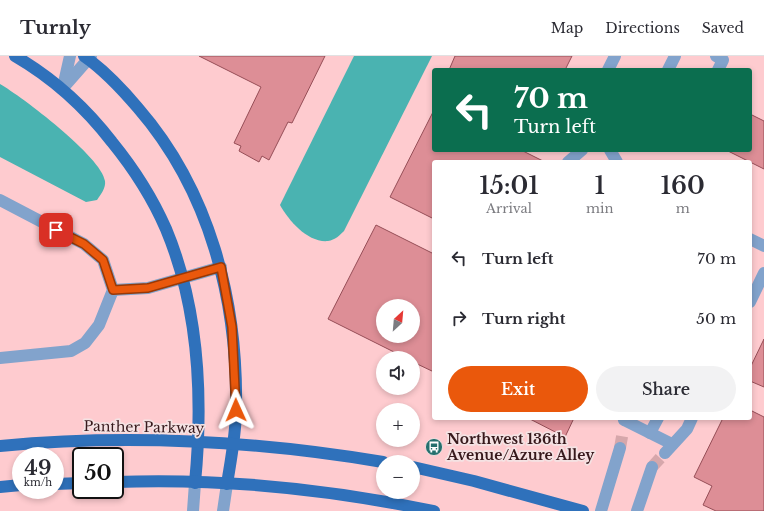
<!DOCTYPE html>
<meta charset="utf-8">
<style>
:root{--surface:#fff;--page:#f2f2f3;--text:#2b2b33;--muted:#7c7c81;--line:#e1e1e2;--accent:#ea580c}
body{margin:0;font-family:"Libre Baskerville",serif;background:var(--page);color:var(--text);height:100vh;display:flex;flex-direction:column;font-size:15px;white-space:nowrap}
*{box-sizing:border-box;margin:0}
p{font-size:13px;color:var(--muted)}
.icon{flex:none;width:22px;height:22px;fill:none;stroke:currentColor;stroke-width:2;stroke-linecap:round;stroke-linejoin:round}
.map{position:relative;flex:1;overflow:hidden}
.details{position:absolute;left:432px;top:104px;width:320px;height:260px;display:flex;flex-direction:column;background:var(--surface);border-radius:4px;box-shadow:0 2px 6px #0003}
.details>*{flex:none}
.top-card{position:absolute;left:432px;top:12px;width:320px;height:84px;border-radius:4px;box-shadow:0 2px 6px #0003;background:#0b6e4f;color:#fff;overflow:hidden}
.needle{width:26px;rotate:26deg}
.controls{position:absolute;left:376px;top:243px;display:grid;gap:8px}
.controls a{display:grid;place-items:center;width:44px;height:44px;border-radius:50%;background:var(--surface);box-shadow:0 2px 6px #0003;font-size:20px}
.speed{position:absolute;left:12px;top:391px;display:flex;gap:8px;font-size:20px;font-weight:700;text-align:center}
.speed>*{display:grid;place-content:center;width:52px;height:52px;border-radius:50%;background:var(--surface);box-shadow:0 2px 6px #0003;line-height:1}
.speed small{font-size:10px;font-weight:400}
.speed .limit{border:2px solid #111;border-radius:6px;background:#fff;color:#111}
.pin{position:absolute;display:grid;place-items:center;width:34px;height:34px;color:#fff;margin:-17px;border-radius:8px;box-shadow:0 2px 6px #0006}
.me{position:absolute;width:44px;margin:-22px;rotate:359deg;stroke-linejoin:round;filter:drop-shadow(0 0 3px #0008)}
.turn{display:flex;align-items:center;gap:14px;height:84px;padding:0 16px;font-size:18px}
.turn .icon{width:52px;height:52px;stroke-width:2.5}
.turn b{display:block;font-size:28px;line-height:34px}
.eta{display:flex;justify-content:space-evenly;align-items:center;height:68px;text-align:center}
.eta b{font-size:24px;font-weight:600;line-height:28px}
.cta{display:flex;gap:8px;margin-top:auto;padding:8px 16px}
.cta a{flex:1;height:46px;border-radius:24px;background:var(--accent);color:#fff;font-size:16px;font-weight:600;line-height:46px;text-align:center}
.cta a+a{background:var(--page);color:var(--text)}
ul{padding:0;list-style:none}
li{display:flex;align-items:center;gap:12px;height:60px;padding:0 16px}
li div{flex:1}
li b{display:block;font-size:15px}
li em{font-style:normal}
header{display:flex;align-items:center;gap:24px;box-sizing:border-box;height:56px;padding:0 20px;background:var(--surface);border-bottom:1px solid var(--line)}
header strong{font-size:19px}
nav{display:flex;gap:22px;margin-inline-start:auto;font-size:14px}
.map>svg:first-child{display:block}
</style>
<header>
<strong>Turnly</strong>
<nav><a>Map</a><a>Directions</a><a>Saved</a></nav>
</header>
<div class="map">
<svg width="764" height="455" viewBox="0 0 764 455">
<rect width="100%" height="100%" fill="#fecbcf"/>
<g fill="#4ab3b1">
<path d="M 354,0 L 432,0 L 344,175 C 340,179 335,184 328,185 C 308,187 289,165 280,149 Z"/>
<path d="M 0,28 C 21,40 102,101 105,125 C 106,132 101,138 97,144 L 86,146 L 0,101 Z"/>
</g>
<g fill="#dd8e96" stroke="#964e57" fill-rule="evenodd">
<path d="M 199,0 L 325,0 L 292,67 L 288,66 L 269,104 L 262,100 L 259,106 L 239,95 L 241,90 L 234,87 L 261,31 Z"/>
<path d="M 455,0 L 572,0 L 565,14 L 449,14 Z"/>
<path d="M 434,54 L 434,94 L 521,94 L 545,106 L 434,106 L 434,163 L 390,141 Z"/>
<path d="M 750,58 L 764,65 L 764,113 L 726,94 L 750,94 Z"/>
<path d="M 376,169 L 434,198 L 434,316 L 413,306 L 413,302 L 406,302 L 328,263 ZM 383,250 L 413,250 L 413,280 L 383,280 Z"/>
<path d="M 764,283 L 764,331 L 750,325 L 750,312 Z"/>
<path d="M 750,354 L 764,361 L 764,455 L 716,455 L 703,449 L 712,430 L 694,421 L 723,362 L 750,362 Z"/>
<path d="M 528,362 L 574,362 L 565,381 Z"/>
</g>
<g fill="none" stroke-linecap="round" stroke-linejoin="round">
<g stroke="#d6a7ab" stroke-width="12" stroke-dasharray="12 6" stroke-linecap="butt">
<path d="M 620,392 L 623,375"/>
<path d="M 652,411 L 665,397"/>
</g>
<g stroke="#82a3cc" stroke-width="12">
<path d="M 716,0 L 723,4 L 718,14"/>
<path d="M 608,14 L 615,0"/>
<path d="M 668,14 L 675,0"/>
<path d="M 63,31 L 70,0"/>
<path d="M 62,33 L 91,0"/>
<path d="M 610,94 L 617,106"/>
<path d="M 568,106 L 582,94"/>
<path d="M 0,144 L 84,188 L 103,204 L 113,234 L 99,269 L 85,287 L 71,295 L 0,302"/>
<path d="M 750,183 L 764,190"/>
<path d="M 113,234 L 148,232 L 221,211"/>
<path d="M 750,246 L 764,217"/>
<path d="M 624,364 L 672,388"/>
<path d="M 650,377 L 658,362"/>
<path d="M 665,397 L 687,373 L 692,362"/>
<path d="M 193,455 L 195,427"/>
<path d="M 223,455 L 227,428"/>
<path d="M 601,455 L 620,392"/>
<path d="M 637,455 L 652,411"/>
</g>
<g stroke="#2f71bb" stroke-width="12">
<path d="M 15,0 C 53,22 85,51 112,86 C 134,113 152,141 166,173 C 199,252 203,344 195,427"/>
<path d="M 84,0 C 104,14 122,33 138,52 C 210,135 238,245 236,353 C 236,378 231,403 227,428"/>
<path d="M 0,390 C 127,378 258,385 383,406"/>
<path d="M 413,411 L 474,425 L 583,455"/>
<path d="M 115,426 C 222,422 329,433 434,455"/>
<path d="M 55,428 L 81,427"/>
<path d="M 0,431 L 21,429"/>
</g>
</g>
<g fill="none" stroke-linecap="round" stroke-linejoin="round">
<g stroke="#983908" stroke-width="10">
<path id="route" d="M 56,174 L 84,188 L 103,204 L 113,234 L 148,232 L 221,211 L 232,271 L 236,354"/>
</g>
<use href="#route" stroke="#ea580c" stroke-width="7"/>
</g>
<defs>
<g id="bus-disc" transform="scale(0.9)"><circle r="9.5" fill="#25706e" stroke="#f4e2e3"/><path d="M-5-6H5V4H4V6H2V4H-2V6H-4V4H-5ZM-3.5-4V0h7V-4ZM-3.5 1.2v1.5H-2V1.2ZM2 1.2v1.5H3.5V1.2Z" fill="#fff"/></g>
</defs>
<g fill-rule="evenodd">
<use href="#bus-disc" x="434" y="391"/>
</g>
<g text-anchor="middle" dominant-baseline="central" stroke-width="3.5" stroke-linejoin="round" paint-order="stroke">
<g font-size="14" fill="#37191c" stroke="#f4e2e3">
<text transform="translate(144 371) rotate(1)">Panther Parkway</text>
</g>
<g font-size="14" font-weight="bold" fill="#37191c" stroke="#f4e2e3" text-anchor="start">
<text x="447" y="383">Northwest 136th<tspan x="447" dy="16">Avenue/Azure Alley</tspan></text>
</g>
</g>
</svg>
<div class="controls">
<a><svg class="needle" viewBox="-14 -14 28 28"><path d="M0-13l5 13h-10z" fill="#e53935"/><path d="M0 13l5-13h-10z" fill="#7c7c81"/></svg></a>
<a><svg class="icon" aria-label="sound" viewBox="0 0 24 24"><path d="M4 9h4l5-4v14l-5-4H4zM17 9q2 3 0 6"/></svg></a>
<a>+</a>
<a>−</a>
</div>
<div class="speed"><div>49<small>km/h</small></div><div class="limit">50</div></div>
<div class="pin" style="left:56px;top:174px;background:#d93025"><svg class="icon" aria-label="arrive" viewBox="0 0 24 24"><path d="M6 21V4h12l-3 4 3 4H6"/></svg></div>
<svg class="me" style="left:236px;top:354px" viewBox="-20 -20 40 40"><path d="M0-17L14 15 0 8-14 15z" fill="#ea580c" stroke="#fff" stroke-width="4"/></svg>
<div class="top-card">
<div class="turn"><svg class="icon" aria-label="left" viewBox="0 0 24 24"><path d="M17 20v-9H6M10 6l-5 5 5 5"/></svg><div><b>70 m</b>Turn left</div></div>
</div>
<section class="details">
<div class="eta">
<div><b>15:01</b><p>Arrival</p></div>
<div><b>1</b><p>min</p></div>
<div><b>160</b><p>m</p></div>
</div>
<ul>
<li><svg class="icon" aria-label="left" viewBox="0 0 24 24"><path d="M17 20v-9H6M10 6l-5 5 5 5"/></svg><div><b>Turn left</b></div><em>70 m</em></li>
<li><svg class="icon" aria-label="right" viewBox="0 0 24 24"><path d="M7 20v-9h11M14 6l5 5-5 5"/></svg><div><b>Turn right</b></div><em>50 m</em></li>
</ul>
<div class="cta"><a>Exit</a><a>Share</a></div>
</section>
</div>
